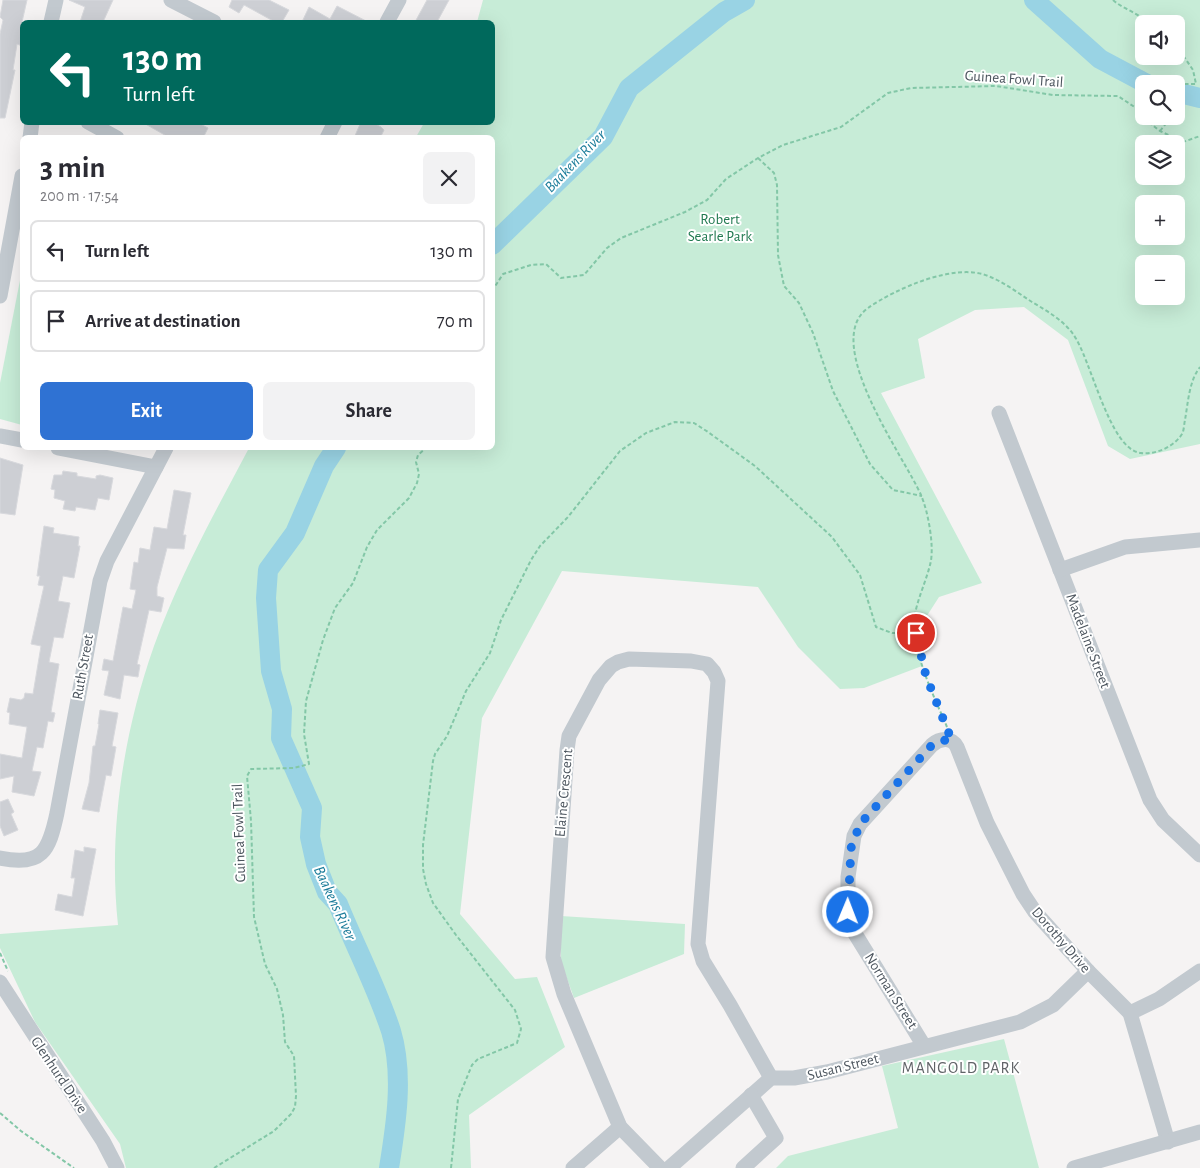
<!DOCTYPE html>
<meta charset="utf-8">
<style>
:root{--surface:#fff;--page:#f2f2f3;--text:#2b2b33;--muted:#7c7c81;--line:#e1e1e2;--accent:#2f72d3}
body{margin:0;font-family:"Alegreya Sans",sans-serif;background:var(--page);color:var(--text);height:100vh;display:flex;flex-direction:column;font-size:19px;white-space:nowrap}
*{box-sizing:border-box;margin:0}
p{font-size:16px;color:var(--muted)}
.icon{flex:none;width:28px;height:28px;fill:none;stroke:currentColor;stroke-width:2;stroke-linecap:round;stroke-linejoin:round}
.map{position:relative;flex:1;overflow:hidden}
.panel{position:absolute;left:20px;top:135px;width:475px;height:315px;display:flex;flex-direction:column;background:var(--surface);border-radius:8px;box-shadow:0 5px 20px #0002}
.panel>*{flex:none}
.hud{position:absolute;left:20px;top:20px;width:475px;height:105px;border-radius:8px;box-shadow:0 5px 20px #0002;background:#00695c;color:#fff;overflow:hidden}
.buttons{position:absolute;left:1135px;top:15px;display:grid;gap:10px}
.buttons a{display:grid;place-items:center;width:50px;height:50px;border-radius:8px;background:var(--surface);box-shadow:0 5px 20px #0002;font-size:25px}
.pin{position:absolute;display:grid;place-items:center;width:42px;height:42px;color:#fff;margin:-21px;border:2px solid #fff;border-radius:50%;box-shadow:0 1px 5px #0007}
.me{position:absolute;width:55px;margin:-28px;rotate:1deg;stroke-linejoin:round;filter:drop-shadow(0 0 4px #0008)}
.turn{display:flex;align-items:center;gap:18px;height:105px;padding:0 20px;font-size:22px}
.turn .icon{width:65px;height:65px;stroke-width:2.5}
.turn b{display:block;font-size:35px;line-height:42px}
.round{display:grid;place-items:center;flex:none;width:52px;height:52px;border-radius:8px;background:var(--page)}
.headline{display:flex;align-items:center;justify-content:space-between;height:85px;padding:0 20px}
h1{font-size:30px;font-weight:600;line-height:38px}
.button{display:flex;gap:10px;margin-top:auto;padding:10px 20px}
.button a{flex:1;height:58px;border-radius:8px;background:var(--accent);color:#fff;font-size:20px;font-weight:600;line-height:58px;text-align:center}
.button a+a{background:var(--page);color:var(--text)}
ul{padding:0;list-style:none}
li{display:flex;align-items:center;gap:15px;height:62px;margin:0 10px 8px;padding:0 10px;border:2px solid var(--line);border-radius:8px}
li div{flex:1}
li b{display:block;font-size:19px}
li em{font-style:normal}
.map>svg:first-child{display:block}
</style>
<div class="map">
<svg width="1200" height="1168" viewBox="0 0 1200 1168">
<rect width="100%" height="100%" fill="#f5f3f3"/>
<g fill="#c7ecd7" fill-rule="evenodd">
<path d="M 483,0 L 1200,0 L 1200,444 L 1130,459 L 1108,446 L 1068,340 L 1024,307 L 975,310 L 918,339 L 925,378 L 881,393 L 982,583 L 939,597 L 916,633 L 922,666 L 864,688 L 840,689 L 798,647 L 758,587 L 562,571 L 482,718 L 460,914 L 515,979 L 537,977 L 565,1047 L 469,1115 L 471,1168 L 126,1168 L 120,1144 L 35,1022 L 0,948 L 0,934 L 118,925 C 108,832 123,734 154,646 C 179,577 215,512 249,448 L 492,448 L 492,138 L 416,137 L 424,123 L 492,122 L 492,22 L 477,22 ZM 1144,24 L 1176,24 L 1176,56 L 1144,56 ZM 1144,84 L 1176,84 L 1176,116 L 1144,116 ZM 1144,144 L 1176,144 L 1176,176 L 1144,176 ZM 1144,204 L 1176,204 L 1176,236 L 1144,236 ZM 1144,264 L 1176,264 L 1176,296 L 1144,296 Z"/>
<path d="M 22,270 L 22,425 L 0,419 L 0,383 Z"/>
<path d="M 561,916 L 685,924 L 684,954 L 574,998 L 561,962 Z"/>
<path d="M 1004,1039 L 1039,1168 L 776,1168 L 788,1156 L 898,1128 L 882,1066 Z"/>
</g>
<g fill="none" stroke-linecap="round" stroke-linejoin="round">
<g stroke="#99d3e4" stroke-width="20">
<path d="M 1034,0 L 1100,59 L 1147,84"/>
<path d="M 1176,92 L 1200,98"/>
<path d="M 492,245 L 603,137 L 629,88 L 724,12 L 745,0"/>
<path d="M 336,448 L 324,466 L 295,533 L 268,570 L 266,598 L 271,671 L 282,709 L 281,738 L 312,808 L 310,837 L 316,864 L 327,892 L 338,904 C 355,946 377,988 391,1031 C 404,1074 396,1125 389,1168"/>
</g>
</g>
<g fill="#cdcfd4" stroke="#d8d9dd">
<path d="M 3,0 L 27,0 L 22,22 L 22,46 L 17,44 L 13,70 L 15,70 L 5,118 L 0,118 L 0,34 L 3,20 L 0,17 Z"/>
<path d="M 69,0 L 113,0 L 103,22 L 80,22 L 85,7 Z"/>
<path d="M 232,0 L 269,0 L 289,10 L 282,22 L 275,22 L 244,5 L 239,13 L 229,7 Z"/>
<path d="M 427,0 L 449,0 L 437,22 L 415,22 Z"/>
<path d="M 337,6 L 368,22 L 302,22 L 309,7 L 330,19 Z"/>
<path d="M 142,122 L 197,122 L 208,128 L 203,138 L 170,138 Z"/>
<path d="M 361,122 L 372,122 L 381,127 L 384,130 L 380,138 L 354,138 Z"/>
<path d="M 0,458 L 23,465 L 15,515 L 0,513 Z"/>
<path d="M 63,471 L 77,473 L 77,476 L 96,479 L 96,476 L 100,475 L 113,478 L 109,500 L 98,498 L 95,510 L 76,507 L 75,511 L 63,509 L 65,501 L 54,498 L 55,490 L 51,489 L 54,475 L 62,475 Z"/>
<path d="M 174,490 L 191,493 L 183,535 L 186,535 L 184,549 L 167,548 L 157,587 L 157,596 L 164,598 L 161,612 L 149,610 L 137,664 L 140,665 L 138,677 L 124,675 L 120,699 L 104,695 L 109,671 L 102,670 L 104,659 L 113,661 L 123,607 L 132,609 L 136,590 L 130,589 L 134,562 L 138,563 L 140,548 L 150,550 L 154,527 L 167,529 Z"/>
<path d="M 44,526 L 54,528 L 53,533 L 79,537 L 78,546 L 80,546 L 74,578 L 63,576 L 58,601 L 70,603 L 63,638 L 54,637 L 49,662 L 59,664 L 51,712 L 55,713 L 53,722 L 48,721 L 43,748 L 37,747 L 32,771 L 41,772 L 34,796 L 12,792 L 14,776 L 0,779 L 0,754 L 22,758 L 27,727 L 9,724 L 10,713 L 7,712 L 10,698 L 21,700 L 24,698 L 25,693 L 33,694 L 41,646 L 31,644 L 44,586 L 38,585 L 40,576 L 37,576 Z"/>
<path d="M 100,710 L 118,713 L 112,746 L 116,747 L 111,776 L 106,775 L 99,812 L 82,809 L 89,783 L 93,746 L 95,746 L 99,724 L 98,724 Z"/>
<path d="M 8,799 L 14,812 L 11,814 L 18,830 L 4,836 L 0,826 L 0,802 Z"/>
<path d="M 84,847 L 96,849 L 83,916 L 55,910 L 58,894 L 72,897 L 75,878 L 71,878 L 75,850 L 84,852 Z"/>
</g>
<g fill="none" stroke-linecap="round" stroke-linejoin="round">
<g stroke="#83c7a7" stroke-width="2" stroke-dasharray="4 2.5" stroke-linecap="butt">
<path d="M 1113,0 C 1124,10 1139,12 1147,24"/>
<path d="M 1176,45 L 1193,70 L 1196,84 L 1181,84 L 1176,110"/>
<path d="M 1160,131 L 1172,116"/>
<path d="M 758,158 L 774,173 L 777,185 L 778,255 L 784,286 L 799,303 L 813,333 L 833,391 L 870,464 L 893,490 L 922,496"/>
<path d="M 492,291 L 503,274 L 531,265 L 546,264 L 561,278 L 584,275 L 607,248 L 621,238 L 685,212 L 707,200 L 726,179 L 758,158 L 783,145 L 841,127 L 888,93 L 911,88 L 996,86 L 1053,95 L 1118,96 L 1139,110 L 1146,120 L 1160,131 L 1183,142 L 1200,136"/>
<path d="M 947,727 C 934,696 910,649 915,614 C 918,598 926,581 930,565 C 935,548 928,511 921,495 C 905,458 820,342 868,308 C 895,289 955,262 988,276 C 1004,282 1018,293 1032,302 C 1047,311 1063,320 1073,334 C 1091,358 1109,450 1141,453 C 1155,455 1174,447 1182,434 C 1184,431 1184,424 1185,420 C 1188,403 1189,381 1200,367"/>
<path d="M 0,953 L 8,971"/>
<path d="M 0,1113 L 21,1131 L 74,1168"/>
<path d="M 214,1168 L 274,1131 L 291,1114 L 295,1107 L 296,1096 L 294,1056 L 285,1042 L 283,1015 L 277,989 L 265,964 L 254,917 L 251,821 L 247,776 L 251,769 L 294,768 L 309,764 L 304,734 L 306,701 L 323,640 L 335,608 L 353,583 L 367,547 L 377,530 L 409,498 L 417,483 L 419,474 L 416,462 L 418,455 L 426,448"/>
<path d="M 451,1168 L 458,1099 L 472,1065 L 478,1059 L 517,1043 L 521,1029 L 515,1010 L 456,935 L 433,903 L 426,884 L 423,869 L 423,845 L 433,761 L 435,754 L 447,736 L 466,691 L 490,653 L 501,620 L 531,560 L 540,546 L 568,517 L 620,451 L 646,433 L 675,422 L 694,423 L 708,432 L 755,466 L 832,537 L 860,575 L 876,627 L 892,633 L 916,633"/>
</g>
<g stroke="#c2c9cf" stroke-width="15">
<path d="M 171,0 L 214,22"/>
<path d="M 51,22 L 56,0"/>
<path d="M 387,22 L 399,0"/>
<path d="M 88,122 L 117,138"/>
<path d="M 30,138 L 32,122"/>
<path d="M 327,138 L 335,122"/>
<path d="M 0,296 L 22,176"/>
<path d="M 999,413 L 1150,800 L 1163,820 L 1200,855"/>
<path d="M 0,436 L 22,440"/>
<path d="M 58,448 L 156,467"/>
<path d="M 1060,570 L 1125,547 L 1200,540"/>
<path d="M 0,858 C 42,867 49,851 57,813 L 100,581 L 107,561 L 166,448"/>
<path d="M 0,982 L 103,1141 L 117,1168"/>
<path d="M 1130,1013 L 1159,999 L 1200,971"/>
<path d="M 924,1046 L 854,932 L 848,912 L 848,877 L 854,836 L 860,824 L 932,745 C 940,738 952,737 957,747 L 987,823 L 1023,894 L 1035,912 L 1088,971 L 1130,1013 L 1168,1142"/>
<path d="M 573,1168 L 620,1127"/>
<path d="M 660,1168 L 620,1127 L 564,994 L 553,957 L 567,750 L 569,736 L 599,680 L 611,666 L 618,662 L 629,659 L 691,661 L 707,664 L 714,672 L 718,681 L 698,944 L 703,961 L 730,1005 L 771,1078"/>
<path d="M 669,1168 L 771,1078 L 794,1078 L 827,1072 L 1020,1022 L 1053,1005 L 1088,971"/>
<path d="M 743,1168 L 776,1138 L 751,1095"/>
<path d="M 1074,1168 L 1200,1132"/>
</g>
</g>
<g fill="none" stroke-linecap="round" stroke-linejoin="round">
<path stroke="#1a73e8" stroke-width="9" stroke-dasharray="0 16.2" d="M 848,912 L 851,848 L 860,824 L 932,745 L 941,740 L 952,741 L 926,676 L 916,633"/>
</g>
<g text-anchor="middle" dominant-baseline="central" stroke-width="4" stroke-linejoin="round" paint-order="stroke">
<g font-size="15" fill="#4c555e" stroke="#fff">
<text transform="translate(1014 79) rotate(4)">Guinea Fowl Trail</text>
<text transform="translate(1088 641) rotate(69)">Madelaine Street</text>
<text transform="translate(83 667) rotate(-80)">Ruth Street</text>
<text transform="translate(564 793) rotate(-85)">Elaine Crescent</text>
<text transform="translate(239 833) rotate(-92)">Guinea Fowl Trail</text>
<text transform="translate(1061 940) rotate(49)">Dorothy Drive</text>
<text transform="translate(891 991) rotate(58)">Norman Street</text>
<text transform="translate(843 1067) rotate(-14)">Susan Street</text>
<text transform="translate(59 1075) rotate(56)">Glenhurd Drive</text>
</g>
<g font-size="15" fill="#227a51" stroke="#fff">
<text x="720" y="219">Robert<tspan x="720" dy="17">Searle Park</tspan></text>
</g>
<g font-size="16" font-style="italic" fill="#1b7c9a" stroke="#fff">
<text transform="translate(575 161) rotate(-46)">Baakens River</text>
<text transform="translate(335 903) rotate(65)">Baakens River</text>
</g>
<g font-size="16" letter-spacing="1" fill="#606367" stroke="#fff">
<text x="961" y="1068">MANGOLD PARK</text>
</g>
</g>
</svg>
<div class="buttons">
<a><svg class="icon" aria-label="sound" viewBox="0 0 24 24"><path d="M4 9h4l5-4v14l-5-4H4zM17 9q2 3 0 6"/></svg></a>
<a><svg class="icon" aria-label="search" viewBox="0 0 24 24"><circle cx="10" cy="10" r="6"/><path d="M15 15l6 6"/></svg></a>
<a><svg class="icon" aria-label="layers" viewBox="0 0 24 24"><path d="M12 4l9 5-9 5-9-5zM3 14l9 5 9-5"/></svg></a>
<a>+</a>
<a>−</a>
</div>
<div class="pin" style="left:916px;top:633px;background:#d93025"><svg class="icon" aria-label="arrive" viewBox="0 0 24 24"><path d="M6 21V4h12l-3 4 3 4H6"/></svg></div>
<svg class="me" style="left:848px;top:912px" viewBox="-20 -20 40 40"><circle r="17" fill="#1a73e8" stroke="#fff" stroke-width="3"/><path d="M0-11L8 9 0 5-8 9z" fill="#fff"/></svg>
<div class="hud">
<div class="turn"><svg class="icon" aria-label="left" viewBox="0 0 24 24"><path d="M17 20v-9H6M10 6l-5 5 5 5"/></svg><div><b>130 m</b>Turn left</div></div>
</div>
<section class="panel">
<div class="headline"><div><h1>3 min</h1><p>200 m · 17:54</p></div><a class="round"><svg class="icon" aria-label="close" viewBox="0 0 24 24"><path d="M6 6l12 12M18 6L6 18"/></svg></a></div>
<ul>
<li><svg class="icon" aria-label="left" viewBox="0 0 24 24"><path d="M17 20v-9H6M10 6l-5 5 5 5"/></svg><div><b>Turn left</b></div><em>130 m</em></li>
<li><svg class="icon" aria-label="arrive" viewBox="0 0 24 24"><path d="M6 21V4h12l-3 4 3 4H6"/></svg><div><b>Arrive at destination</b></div><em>70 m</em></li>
</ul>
<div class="button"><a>Exit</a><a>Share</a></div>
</section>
</div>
